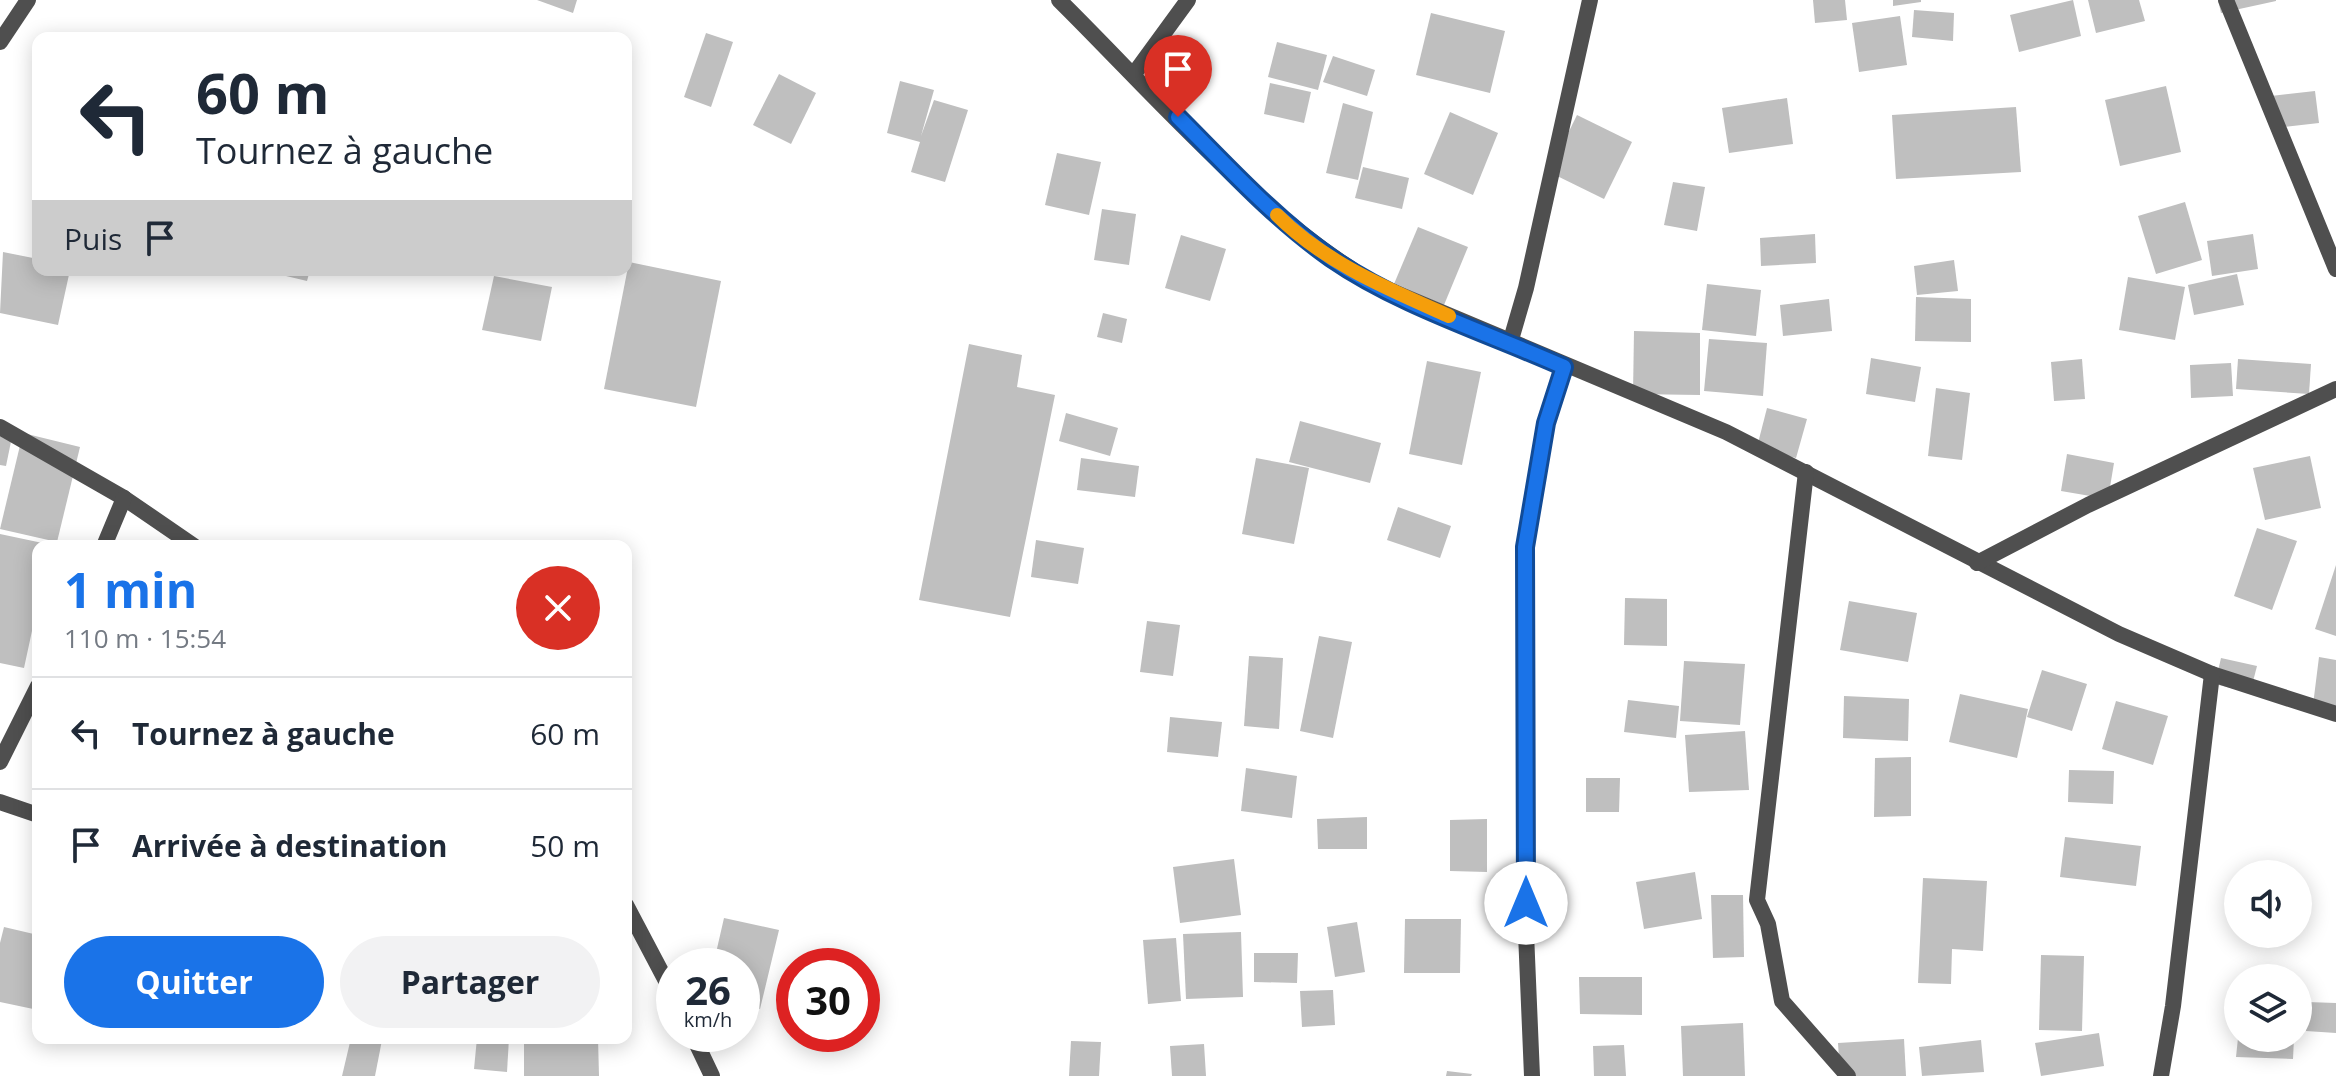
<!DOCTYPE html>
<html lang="fr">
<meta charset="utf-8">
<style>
:root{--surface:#fff;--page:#f2f2f3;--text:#1f2937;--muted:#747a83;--line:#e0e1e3;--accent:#1a73e8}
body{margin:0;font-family:"Open Sans",sans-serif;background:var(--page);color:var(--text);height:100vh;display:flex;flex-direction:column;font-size:30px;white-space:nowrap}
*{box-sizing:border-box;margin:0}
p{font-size:26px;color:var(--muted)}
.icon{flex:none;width:44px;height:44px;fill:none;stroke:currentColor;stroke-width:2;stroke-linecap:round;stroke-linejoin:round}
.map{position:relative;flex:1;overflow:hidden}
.drawer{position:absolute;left:32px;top:540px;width:600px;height:504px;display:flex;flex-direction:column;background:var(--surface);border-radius:16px;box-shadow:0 4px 20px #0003}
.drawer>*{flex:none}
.hud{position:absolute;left:32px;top:32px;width:600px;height:244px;border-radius:16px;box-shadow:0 4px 20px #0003;background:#fff;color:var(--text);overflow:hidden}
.controls{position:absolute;left:2224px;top:860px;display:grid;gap:16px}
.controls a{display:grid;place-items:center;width:88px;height:88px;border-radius:50%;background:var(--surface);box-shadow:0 4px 20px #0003;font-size:40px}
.speed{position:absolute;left:656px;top:948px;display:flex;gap:16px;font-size:40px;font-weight:700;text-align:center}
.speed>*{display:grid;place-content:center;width:104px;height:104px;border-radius:50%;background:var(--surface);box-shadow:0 4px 20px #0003;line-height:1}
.speed small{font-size:20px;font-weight:400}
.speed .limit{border:12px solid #d22;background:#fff;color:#111}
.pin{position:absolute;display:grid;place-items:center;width:68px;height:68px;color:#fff;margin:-82px -34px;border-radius:50% 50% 50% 0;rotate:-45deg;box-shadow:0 0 8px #0007}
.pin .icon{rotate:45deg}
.me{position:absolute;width:88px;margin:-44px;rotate:0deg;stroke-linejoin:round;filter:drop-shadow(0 0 6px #0008)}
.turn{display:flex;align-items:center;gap:28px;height:168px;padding:0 32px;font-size:36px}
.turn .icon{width:104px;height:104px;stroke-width:2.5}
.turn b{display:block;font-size:56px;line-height:68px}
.then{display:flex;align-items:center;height:76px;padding:0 32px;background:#0003;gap:16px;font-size:30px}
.round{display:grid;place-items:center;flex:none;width:84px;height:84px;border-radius:42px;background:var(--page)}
.overview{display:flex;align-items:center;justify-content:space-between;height:136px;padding:0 32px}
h1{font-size:48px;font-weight:700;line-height:60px;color:var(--accent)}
.action{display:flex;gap:16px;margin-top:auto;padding:16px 32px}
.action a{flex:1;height:92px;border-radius:48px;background:var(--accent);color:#fff;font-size:32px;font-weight:700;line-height:92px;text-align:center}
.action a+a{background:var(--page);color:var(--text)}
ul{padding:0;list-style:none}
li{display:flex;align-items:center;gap:24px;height:112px;padding:0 32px;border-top:2px solid var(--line)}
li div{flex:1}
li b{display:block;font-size:30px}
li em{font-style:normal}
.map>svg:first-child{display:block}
</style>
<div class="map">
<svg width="2336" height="1076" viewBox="0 0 2336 1076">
<rect width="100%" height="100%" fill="#fff"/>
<g fill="#bfbfbf">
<path d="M 537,0 L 577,0 L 573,13 Z"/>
<path d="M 1813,0 L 1845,0 L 1847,20 L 1815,23 Z"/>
<path d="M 1893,0 L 1921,0 L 1921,2 L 1893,6 Z"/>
<path d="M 2073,0 L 2081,36 L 2019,52 L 2010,15 Z"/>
<path d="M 2088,0 L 2139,0 L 2145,21 L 2096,33 Z"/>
<path d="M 2218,0 L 2276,0 L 2276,1 L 2221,13 Z"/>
<path d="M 1914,10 L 1954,13 L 1953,41 L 1912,37 Z"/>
<path d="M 1431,13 L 1505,31 L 1490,93 L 1416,75 Z"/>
<path d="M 1900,16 L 1907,65 L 1859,72 L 1852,23 Z"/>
<path d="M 706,33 L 733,42 L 711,107 L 684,97 Z"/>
<path d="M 1277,42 L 1327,55 L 1318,90 L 1268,77 Z"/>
<path d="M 1333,56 L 1375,70 L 1367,96 L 1323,82 Z"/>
<path d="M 779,74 L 816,93 L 791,144 L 753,125 Z"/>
<path d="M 900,81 L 934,90 L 921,136 L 934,100 L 968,110 L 945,182 L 911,172 L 920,142 L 887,133 Z"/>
<path d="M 1270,83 L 1311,92 L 1304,123 L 1264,114 Z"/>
<path d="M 2166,86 L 2181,152 L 2120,166 L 2105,100 Z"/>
<path d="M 2315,91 L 2319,123 L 2274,128 L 2271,96 Z"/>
<path d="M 1787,98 L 1793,144 L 1729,153 L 1722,108 Z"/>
<path d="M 1343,103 L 1373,112 L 1358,180 L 1326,173 Z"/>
<path d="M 2016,107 L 2021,172 L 1896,179 L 1892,115 Z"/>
<path d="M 1450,112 L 1498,133 L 1473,195 L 1424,174 Z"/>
<path d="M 1577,115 L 1632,142 L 1604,199 L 1549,172 Z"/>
<path d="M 1057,153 L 1101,162 L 1089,215 L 1045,205 Z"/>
<path d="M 1363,167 L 1409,178 L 1402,209 L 1355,198 Z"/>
<path d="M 1673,182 L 1705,187 L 1697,231 L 1664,225 Z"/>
<path d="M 2185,202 L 2202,260 L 2156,274 L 2138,216 Z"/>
<path d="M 1102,209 L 1136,214 L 1129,265 L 1094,260 Z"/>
<path d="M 1418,227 L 1468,247 L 1444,305 L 1394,284 Z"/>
<path d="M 1815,234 L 1816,263 L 1761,266 L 1760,238 Z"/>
<path d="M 2253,234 L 2258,269 L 2212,276 L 2207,241 Z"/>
<path d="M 1181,235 L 1226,249 L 1210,301 L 1165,288 Z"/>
<path d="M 3,252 L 38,259 L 38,270 L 70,270 L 58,325 L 0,313 Z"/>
<path d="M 1954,260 L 1958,291 L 1917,295 L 1914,266 Z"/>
<path d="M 629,262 L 721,281 L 696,407 L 604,389 Z"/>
<path d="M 261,270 L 310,270 L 307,281 Z"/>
<path d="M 2237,274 L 2244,305 L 2194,315 L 2188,285 Z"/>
<path d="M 494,276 L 552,287 L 541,341 L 482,330 Z"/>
<path d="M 2128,277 L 2185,287 L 2175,340 L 2119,330 Z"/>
<path d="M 1707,284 L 1761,290 L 1756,336 L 1702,330 Z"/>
<path d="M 1916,297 L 1971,299 L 1971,342 L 1915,341 Z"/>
<path d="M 1829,299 L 1832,331 L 1783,336 L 1780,305 Z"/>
<path d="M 1103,313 L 1127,319 L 1122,343 L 1097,337 Z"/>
<path d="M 1634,331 L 1700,333 L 1700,395 L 1633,394 Z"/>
<path d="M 1709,339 L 1767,343 L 1763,396 L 1704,391 Z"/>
<path d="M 969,344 L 1022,355 L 1017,387 L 1055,395 L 1010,617 L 919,600 Z"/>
<path d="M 1871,358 L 1921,367 L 1915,402 L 1866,394 Z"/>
<path d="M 2082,359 L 2085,399 L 2054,401 L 2051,362 Z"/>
<path d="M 2238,359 L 2311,364 L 2309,394 L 2236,389 Z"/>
<path d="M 1427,361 L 1481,372 L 1462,465 L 1409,454 Z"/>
<path d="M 2231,363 L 2233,396 L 2191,398 L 2190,365 Z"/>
<path d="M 1936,388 L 1970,393 L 1962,460 L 1928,456 Z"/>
<path d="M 1767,408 L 1807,419 L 1796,458 L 1757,447 Z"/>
<path d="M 1066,413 L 1118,428 L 1110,456 L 1059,441 Z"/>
<path d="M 1300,421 L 1381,443 L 1370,483 L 1289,462 Z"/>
<path d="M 0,424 L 14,427 L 6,466 L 0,465 Z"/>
<path d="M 23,433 L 80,447 L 57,542 L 0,529 Z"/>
<path d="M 2067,454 L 2114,463 L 2108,499 L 2061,491 Z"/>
<path d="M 2310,456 L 2321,508 L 2265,520 L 2253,468 Z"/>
<path d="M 1081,458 L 1139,466 L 1135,497 L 1077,490 Z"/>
<path d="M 1256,458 L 1309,468 L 1294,544 L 1242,534 Z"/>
<path d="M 1398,507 L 1451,526 L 1440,558 L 1387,540 Z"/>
<path d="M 2257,528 L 2297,541 L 2272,610 L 2234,596 Z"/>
<path d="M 0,534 L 52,545 L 38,546 L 38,603 L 24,668 L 0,663 Z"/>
<path d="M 1036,540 L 1084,548 L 1078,584 L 1031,577 Z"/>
<path d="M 2336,565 L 2336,636 L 2315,629 Z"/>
<path d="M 1625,598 L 1667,599 L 1667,646 L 1624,645 Z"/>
<path d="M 1849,601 L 1917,613 L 1908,662 L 1840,650 Z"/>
<path d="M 1147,621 L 1180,625 L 1173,676 L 1140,672 Z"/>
<path d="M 1319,636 L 1352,642 L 1333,738 L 1300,731 Z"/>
<path d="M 1249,656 L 1283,658 L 1279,729 L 1244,726 Z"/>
<path d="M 2319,657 L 2336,660 L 2336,717 L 2312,713 Z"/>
<path d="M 2221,658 L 2257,666 L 2250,693 L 2215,684 Z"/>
<path d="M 1684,661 L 1745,664 L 1740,725 L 1680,721 Z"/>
<path d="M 2042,670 L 2087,684 L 2072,731 L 2027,717 Z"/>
<path d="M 1960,694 L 2028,709 L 2017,758 L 1949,742 Z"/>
<path d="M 1844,696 L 1909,699 L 1908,741 L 1843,738 Z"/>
<path d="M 1628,700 L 1679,706 L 1676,738 L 1624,732 Z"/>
<path d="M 2116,701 L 2168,716 L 2153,765 L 2102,749 Z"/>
<path d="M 1170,717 L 1222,722 L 1218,757 L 1167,752 Z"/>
<path d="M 1745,731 L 1749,790 L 1689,792 L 1685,735 Z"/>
<path d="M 1911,757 L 1911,816 L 1874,817 L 1875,758 Z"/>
<path d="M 1246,768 L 1297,776 L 1292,818 L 1241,811 Z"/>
<path d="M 2069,770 L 2114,771 L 2113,804 L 2068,802 Z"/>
<path d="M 1586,778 L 1620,778 L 1619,812 L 1586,812 Z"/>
<path d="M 1367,817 L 1367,849 L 1318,849 L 1317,819 Z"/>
<path d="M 1487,819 L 1487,872 L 1450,871 L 1450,820 Z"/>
<path d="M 2065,837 L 2141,846 L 2136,886 L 2060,877 Z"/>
<path d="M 1234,859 L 1241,915 L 1180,923 L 1173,867 Z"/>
<path d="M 1695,872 L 1702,919 L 1644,929 L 1636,882 Z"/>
<path d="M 1923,878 L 1987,881 L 1983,951 L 1952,949 L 1951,984 L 1918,983 Z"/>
<path d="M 1711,895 L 1743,895 L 1744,957 L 1713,958 Z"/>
<path d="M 724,918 L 779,930 L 760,1009 L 742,1004 L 742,966 L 713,966 Z"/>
<path d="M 1405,919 L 1461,919 L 1460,973 L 1404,973 Z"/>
<path d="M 1357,922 L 1365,972 L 1335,977 L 1327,927 Z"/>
<path d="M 4,927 L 38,935 L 38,1010 L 0,1002 L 0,943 Z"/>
<path d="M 1241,932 L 1243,997 L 1186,999 L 1183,934 Z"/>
<path d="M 1176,938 L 1181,1001 L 1148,1004 L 1143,940 Z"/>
<path d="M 1254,953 L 1298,953 L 1297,983 L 1254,982 Z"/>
<path d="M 2041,955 L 2084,956 L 2082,1031 L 2039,1030 Z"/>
<path d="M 1579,977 L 1642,977 L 1642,1015 L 1580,1014 Z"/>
<path d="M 1333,990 L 1335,1025 L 1302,1027 L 1300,991 Z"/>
<path d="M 2307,1002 L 2336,1003 L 2336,1033 L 2306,1031 Z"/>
<path d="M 1743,1023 L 1745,1076 L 1683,1076 L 1681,1026 Z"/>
<path d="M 2099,1033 L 2104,1066 L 2041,1076 L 2035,1043 Z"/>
<path d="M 351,1038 L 382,1040 L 375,1076 L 342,1076 Z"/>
<path d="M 477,1038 L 509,1038 L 507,1072 L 474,1069 Z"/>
<path d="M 598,1038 L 599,1076 L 524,1076 L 524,1039 Z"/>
<path d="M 2238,1038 L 2294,1038 L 2293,1059 L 2236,1057 Z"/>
<path d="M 1904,1039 L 1906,1076 L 1840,1076 L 1838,1043 Z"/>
<path d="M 1981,1040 L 1984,1072 L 1922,1076 L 1919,1047 Z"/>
<path d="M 1071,1041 L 1101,1042 L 1099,1076 L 1069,1076 Z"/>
<path d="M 1204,1044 L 1206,1076 L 1172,1076 L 1170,1046 Z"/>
<path d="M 1624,1045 L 1626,1076 L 1594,1076 L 1593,1046 Z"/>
<path d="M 1447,1071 L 1472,1074 L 1471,1076 L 1446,1076 Z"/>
</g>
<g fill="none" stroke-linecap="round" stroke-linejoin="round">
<g stroke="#4f4f4f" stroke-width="16">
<path d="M 1059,0 C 1158,98 1257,215 1377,285 L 1726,432 L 2119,634 L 2212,674 L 2336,714"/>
<path d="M 2226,0 L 2336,269"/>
<path d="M 0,42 L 28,0"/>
<path d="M 1134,74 L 1188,0"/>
<path d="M 1510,343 L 1526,288 L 1590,0"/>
<path d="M 0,427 L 124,498 L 194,546"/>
<path d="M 1806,472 L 1757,900 L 1768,924 L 1782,1001 L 1848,1076"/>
<path d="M 104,546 L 124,498"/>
<path d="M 1977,563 L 2088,505 L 2336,389"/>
<path d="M 0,762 L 38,686"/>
<path d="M 0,802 L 38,815"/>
<path d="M 626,905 L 674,996"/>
<path d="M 692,1034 L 712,1076"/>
<path d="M 1532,1076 L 1526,933 L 1525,547 L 1546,423 L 1564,367"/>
<path d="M 2161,1076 L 2173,1006 L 2212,674"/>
</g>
</g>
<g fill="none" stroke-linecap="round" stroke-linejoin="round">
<g stroke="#114b97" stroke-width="20">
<path id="route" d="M 1178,117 C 1227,166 1274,218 1331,258 C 1399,305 1488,333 1564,367 L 1546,423 L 1525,547 L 1526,903"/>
</g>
<use href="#route" stroke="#1a73e8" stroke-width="14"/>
<path stroke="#f59e0b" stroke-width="14" d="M 1277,215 C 1325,263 1388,289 1449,316"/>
</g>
</svg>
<div class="controls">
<a><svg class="icon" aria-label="sound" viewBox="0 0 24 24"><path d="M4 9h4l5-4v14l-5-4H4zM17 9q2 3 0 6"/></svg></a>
<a><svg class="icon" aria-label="layers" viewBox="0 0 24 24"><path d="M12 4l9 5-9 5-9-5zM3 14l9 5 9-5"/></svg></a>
</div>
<div class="speed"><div>26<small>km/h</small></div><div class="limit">30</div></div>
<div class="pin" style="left:1178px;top:117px;background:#d93025"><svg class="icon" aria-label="arrive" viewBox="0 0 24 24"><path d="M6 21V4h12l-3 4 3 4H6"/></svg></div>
<svg class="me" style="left:1526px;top:903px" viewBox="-20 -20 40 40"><circle r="19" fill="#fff"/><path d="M0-13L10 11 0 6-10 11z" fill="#1a73e8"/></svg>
<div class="hud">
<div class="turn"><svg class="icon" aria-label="left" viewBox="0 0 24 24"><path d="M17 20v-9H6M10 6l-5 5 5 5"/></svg><div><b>60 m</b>Tournez à gauche</div></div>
<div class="then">Puis<svg class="icon" aria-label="arrive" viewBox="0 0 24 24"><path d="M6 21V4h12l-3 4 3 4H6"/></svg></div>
</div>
<section class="drawer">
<div class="overview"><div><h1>1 min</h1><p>110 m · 15:54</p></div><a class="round" style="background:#d93025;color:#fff"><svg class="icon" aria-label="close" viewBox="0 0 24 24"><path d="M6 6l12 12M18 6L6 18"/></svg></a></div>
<ul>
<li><svg class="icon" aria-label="left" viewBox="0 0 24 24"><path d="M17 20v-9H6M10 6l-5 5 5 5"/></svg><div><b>Tournez à gauche</b></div><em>60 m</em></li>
<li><svg class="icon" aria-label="arrive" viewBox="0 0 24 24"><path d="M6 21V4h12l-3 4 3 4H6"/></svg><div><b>Arrivée à destination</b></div><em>50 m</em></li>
</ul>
<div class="action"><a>Quitter</a><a>Partager</a></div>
</section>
</div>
